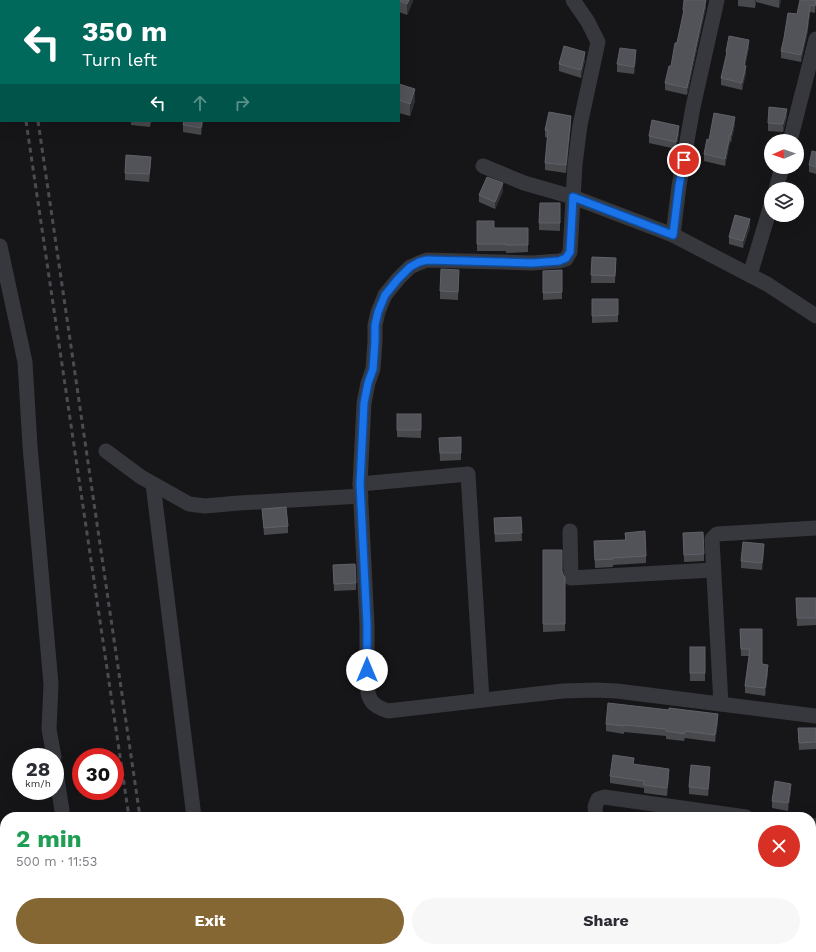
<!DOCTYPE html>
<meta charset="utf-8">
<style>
:root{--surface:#fff;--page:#f7f7f7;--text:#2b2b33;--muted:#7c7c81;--accent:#856733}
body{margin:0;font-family:"Work Sans",sans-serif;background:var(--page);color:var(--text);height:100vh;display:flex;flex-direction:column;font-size:15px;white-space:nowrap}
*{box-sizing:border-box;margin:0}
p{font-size:13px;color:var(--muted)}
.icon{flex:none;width:22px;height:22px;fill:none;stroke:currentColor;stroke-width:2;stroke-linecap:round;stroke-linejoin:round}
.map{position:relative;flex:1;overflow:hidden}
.side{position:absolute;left:0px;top:812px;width:816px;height:140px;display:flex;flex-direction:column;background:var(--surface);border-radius:16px 16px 0 0;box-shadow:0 4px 16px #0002}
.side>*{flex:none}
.guide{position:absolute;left:0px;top:0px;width:400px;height:122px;box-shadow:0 4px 16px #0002;background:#00695c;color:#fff;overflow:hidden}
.needle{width:26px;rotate:268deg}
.tools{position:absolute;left:764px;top:134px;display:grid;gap:8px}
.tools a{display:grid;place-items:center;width:40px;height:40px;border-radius:50%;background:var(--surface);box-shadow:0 4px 16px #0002;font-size:20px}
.speed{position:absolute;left:12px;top:748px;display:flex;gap:8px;font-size:20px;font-weight:700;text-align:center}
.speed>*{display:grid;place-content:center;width:52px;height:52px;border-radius:50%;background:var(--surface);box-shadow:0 4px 16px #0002;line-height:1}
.speed small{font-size:10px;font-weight:400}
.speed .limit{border:6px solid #d22;background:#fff;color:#111}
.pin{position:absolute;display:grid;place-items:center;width:34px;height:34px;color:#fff;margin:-17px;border:2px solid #fff;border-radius:50%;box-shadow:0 1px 4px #0007}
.me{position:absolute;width:44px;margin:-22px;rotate:0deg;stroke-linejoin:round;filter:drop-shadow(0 0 3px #0008)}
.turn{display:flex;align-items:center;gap:14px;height:84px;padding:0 16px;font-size:18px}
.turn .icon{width:52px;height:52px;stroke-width:2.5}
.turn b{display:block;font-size:28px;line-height:34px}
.lanes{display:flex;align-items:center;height:38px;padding:0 16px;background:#0003;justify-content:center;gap:20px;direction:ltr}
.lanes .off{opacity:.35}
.round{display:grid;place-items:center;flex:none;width:42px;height:42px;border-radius:21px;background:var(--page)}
.headline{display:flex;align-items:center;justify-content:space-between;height:68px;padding:0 16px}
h1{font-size:24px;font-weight:700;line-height:30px;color:#1e9e55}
.button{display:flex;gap:8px;margin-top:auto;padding:8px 16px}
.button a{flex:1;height:46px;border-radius:24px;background:var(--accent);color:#fff;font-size:16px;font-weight:700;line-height:46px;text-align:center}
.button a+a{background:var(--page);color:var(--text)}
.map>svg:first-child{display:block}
</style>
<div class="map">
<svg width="816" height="952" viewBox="0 0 816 952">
<rect width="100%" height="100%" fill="#161618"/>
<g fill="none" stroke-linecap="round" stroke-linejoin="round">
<g stroke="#37383d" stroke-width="15">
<path d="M 573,0 L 588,22 L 598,42 L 580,125 L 575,164 L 570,252 L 566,259 L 559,261 L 532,263 L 427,260 L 419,263 L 410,267 L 398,279 L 385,295 L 378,312 L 375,325 L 375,341 L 373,369 L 368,383 L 364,403 L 360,484 L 367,625 L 367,685 C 368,701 373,706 388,711 L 563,691 L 595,690 L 617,691 L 816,716"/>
<path d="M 790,141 L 816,39"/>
<path d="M 483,166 L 524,183 L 573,197 L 673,235 L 767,284 L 816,316"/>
<path d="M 776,189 L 782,167"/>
<path d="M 673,235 L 679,186 L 693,107 L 717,0"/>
<path d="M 0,246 L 25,362 L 30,446 L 51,684 L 49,729 L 54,757"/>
<path d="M 750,275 L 771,205"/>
<path d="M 106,451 L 141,477 L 189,504 L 205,506 L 239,503 L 361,496"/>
<path d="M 153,484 L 194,817"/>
<path d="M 360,484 L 468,474 L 482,700"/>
<path d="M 570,531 L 571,578 L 713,570"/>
<path d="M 721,704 L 712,539 L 717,534 L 816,528"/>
<path d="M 55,766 L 63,817"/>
<path d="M 596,817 L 595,807 L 598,799 L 604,797 L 746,817"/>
<path d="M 811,825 L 816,826"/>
<path d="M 82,947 L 82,952"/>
<path d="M 211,947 L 212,952"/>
</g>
<g stroke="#4a4c52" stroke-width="3" stroke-dasharray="5 4" stroke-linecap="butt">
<path d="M 8,0 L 8,1"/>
<path d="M 20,0 L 20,1"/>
<path d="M 26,121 L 129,817"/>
<path d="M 38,121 L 140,817"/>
<path d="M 148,947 L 149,952"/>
<path d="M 159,947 L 159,952"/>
</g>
</g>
<g fill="#47494d">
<path d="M 198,0 L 269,0 L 270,1 L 302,0 L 302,1 L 199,1 Z"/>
<path d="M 371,0 L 413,0 L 413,1 L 407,15 L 399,12 L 399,1 L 373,1 Z"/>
<path d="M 738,0 L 781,0 L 779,8 L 756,2 L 755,8 L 738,6 Z"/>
<path d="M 816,0 L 815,13 L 810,12 L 807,36 L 801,62 L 781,58 L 781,51 L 784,38 L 797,14 Z"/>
<path d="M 706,7 L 687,95 L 665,90 L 665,83 L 671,66 L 683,15 L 683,10 Z"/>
<path d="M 749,47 L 745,66 L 746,73 L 742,90 L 721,85 L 721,78 L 726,58 L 726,52 Z"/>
<path d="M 636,58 L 634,74 L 617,72 L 617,64 Z"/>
<path d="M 585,60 L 581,78 L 559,71 L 559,64 Z"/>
<path d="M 399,84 L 415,101 L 410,116 L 399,113 Z"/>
<path d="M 787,116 L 783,132 L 768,131 L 768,123 Z"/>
<path d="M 131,121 L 151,121 L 150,127 L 131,125 Z"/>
<path d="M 203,121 L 201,135 L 183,132 L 183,125 Z"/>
<path d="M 571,124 L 566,173 L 545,170 L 545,163 L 548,138 L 545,137 L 545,130 Z"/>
<path d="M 735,124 L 731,142 L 730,142 L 725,166 L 704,161 L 704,154 L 709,140 Z"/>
<path d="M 679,134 L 676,149 L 649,143 L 649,136 Z"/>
<path d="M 816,152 L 816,174 L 809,172 L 809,165 Z"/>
<path d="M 151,164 L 149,182 L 125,180 L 125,173 Z"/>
<path d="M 503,191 L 495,209 L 479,202 L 479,195 Z"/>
<path d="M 560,203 L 560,231 L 539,230 L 539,223 Z"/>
<path d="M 477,221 L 494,228 L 528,228 L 528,252 L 506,253 L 506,251 L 477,251 Z"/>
<path d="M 750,227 L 743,248 L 729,244 L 729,237 Z"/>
<path d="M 592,257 L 616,258 L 615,283 L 591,283 Z"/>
<path d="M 459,270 L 458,300 L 440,299 L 440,291 Z"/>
<path d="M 562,270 L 562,299 L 543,300 L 543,271 Z"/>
<path d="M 592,299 L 618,299 L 618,322 L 592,323 Z"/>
<path d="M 397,414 L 421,414 L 421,438 L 397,437 Z"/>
<path d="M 461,437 L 461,460 L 440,461 L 439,438 Z"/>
<path d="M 262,509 L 288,526 L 288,533 L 264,535 Z"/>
<path d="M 521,517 L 522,541 L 495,542 L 494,518 Z"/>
<path d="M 625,533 L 646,556 L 646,563 L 613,565 L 613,567 L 595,568 L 594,541 L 625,540 Z"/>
<path d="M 683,533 L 704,554 L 704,561 L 684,562 Z"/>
<path d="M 543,550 L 562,571 L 563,575 L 565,577 L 565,631 L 543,632 Z"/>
<path d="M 764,551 L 762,570 L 741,568 L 741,561 Z"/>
<path d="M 333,565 L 356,583 L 356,590 L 334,591 Z"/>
<path d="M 796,598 L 816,598 L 816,625 L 797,626 Z"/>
<path d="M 740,629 L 768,672 L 765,696 L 745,693 L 745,686 L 749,656 L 741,656 Z"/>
<rect x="690" y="647" width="15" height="34"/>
<path d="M 718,721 L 715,742 L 685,738 L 684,741 L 666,739 L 666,736 L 624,732 L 624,734 L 606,731 L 606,724 Z"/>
<path d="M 798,728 L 816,728 L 816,749 L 799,750 Z"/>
<path d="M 634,764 L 669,776 L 667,796 L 644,793 L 644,788 L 610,783 L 610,776 Z"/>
<path d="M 710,775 L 708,796 L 689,794 L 689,787 Z"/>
<path d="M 791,791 L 788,811 L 772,808 L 772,801 Z"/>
</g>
<g fill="#2f3033">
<path d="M 297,0 L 302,0 L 302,1 L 296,1 Z"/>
<path d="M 409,0 L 413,0 L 413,1 L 407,15 L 407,4 Z"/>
<path d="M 706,0 L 706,7 L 687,95 L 687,88 Z"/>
<path d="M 755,0 L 756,0 L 756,2 L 755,8 Z"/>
<path d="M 779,0 L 781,0 L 779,8 Z"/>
<path d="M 810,5 L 810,12 L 807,36 L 801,62 L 801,55 Z"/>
<path d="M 749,40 L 749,47 L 744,73 L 744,65 Z"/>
<path d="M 636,50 L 636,58 L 634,74 L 634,67 Z"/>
<path d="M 585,52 L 585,60 L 581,78 L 581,70 Z"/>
<path d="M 746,66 L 746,73 L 742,90 L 742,83 Z"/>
<path d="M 415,89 L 415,101 L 410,116 L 410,104 Z"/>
<path d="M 787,109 L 787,116 L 783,132 L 783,124 Z"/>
<path d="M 571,116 L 571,124 L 566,173 L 566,165 Z"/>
<path d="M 735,117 L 735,124 L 731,142 L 731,135 Z"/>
<path d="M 202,121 L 203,121 L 201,135 L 201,128 Z"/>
<path d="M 679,126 L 679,134 L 676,149 L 676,142 Z"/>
<path d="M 730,135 L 730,142 L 725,166 L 725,159 Z"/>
<path d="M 503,183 L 503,191 L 495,209 L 495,202 Z"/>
<path d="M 750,219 L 750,227 L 743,248 L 743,241 Z"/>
<path d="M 764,544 L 764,551 L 762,570 L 762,563 Z"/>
<path d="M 768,665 L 768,672 L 765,696 L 765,688 Z"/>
<path d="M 718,714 L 718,721 L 715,742 L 715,735 Z"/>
<path d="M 710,767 L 710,775 L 708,796 L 708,789 Z"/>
<path d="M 669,769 L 669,776 L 667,796 L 667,788 Z"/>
<path d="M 791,784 L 791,791 L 788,811 L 788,803 Z"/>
</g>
<g fill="#525359" stroke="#5f6168">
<path d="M 66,0 L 86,0 L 86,1 L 65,1 Z"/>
<path d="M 219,0 L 269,0 L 270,1 L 271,0 L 297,0 L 296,1 L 222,1 Z"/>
<path d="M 317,0 L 335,0 L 334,1 L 316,1 Z"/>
<path d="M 397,0 L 409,0 L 407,4 Z"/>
<path d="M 684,0 L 706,0 L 687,88 L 665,83 L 669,66 L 671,66 L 675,43 L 677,43 L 684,10 L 683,10 Z"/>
<path d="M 800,0 L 816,0 L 815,6 L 810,5 L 807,29 L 801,55 L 781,51 L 784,38 L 788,13 L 797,14 Z"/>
<path d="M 729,36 L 749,40 L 744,65 L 746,66 L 742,83 L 721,78 L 727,52 L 726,52 Z"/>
<path d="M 564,46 L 585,52 L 581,70 L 559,64 Z"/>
<path d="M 620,48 L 636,50 L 634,67 L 617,64 Z"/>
<path d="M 399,84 L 415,89 L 410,104 L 399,100 Z"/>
<path d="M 769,107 L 787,109 L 783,124 L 768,123 Z"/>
<path d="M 549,112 L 571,116 L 566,165 L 545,163 L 548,131 L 545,130 Z"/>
<path d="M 714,113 L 735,117 L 731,135 L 730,135 L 725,159 L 704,154 L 707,139 L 709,140 Z"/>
<path d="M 652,120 L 679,126 L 676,142 L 649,136 Z"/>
<path d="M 184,121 L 202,121 L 201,128 L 183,125 Z"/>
<path d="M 812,151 L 816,152 L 816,167 L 809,165 Z"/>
<path d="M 126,155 L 151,157 L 149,174 L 125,173 Z"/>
<path d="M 487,177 L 503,183 L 495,202 L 479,195 Z"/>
<path d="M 540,203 L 560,203 L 560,223 L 539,223 Z"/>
<path d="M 735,215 L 750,219 L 743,241 L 729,237 Z"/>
<path d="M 477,221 L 494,221 L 494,228 L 528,228 L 528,245 L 506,245 L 506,244 L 477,244 Z"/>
<path d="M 592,257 L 616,258 L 615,276 L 591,275 Z"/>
<path d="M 441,269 L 459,270 L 458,292 L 440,291 Z"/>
<path d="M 562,270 L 562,292 L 543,293 L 543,271 Z"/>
<path d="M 592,299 L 618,299 L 618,315 L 592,316 Z"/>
<rect x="397" y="414" width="24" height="16"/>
<path d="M 461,437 L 461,453 L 440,453 L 439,438 Z"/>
<path d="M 286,507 L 288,526 L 264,528 L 262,509 Z"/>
<path d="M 521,517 L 522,533 L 495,534 L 494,518 Z"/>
<path d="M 645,531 L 646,556 L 613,558 L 613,559 L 595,560 L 594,541 L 626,540 L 625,533 Z"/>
<path d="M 703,532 L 704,554 L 684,555 L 683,533 Z"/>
<path d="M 743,542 L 764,544 L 762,563 L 741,561 Z"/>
<path d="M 543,550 L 562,550 L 562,571 L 563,575 L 565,577 L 565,624 L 543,624 Z"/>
<path d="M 355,564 L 356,583 L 334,584 L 333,565 Z"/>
<path d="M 796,598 L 816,598 L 816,618 L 797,618 Z"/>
<path d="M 740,629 L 762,629 L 762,664 L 768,665 L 765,688 L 745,686 L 750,649 L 741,649 Z"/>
<rect x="690" y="647" width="15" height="26"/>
<path d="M 608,703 L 669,710 L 669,708 L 718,714 L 715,735 L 685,731 L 684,734 L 666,731 L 666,729 L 624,725 L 624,726 L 606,724 Z"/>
<path d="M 798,728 L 816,728 L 816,742 L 799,743 Z"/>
<path d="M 613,755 L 634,758 L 633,764 L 669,769 L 667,788 L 644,785 L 644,781 L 610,776 Z"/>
<path d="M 691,765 L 710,767 L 708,789 L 689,787 Z"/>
<path d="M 775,781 L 791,784 L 788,803 L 772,801 Z"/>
<path d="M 530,947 L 550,947 L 551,952 L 531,952 Z"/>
</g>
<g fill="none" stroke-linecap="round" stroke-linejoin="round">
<g stroke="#114b97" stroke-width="10">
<path id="route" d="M 367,670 L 367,625 L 360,484 L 364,403 L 368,383 L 373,369 L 375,341 L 375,325 L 378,312 L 385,295 L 398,279 L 410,267 L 419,262 L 427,260 L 532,263 L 559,261 L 566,258 L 570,252 L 573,197 L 673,235 L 679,186 L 684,160"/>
</g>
<use href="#route" stroke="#1a73e8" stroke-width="7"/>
</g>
</svg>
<div class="tools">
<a><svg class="needle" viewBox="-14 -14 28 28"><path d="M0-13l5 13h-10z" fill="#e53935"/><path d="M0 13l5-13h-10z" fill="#7c7c81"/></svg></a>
<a><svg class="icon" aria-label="layers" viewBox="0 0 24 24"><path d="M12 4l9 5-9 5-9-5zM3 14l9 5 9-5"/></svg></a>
</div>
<div class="speed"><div>28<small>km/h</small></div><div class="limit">30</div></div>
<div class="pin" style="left:684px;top:160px;background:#d93025"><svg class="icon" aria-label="arrive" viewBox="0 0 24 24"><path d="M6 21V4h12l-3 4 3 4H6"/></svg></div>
<svg class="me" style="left:367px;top:670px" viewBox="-20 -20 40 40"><circle r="19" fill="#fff"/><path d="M0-13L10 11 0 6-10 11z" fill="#1a73e8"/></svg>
<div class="guide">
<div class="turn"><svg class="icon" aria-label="left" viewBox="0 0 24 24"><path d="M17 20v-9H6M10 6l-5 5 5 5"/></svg><div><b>350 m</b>Turn left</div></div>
<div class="lanes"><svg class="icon" aria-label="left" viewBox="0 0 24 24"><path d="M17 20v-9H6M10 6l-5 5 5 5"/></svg><svg class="icon off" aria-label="ahead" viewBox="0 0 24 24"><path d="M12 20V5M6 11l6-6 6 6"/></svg><svg class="icon off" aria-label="right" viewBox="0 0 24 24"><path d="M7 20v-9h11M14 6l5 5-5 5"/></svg></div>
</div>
<section class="side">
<div class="headline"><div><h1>2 min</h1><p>500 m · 11:53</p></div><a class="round" style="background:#d93025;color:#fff"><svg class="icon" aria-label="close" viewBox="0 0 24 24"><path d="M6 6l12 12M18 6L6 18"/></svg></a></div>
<div class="button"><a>Exit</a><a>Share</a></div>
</section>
</div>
